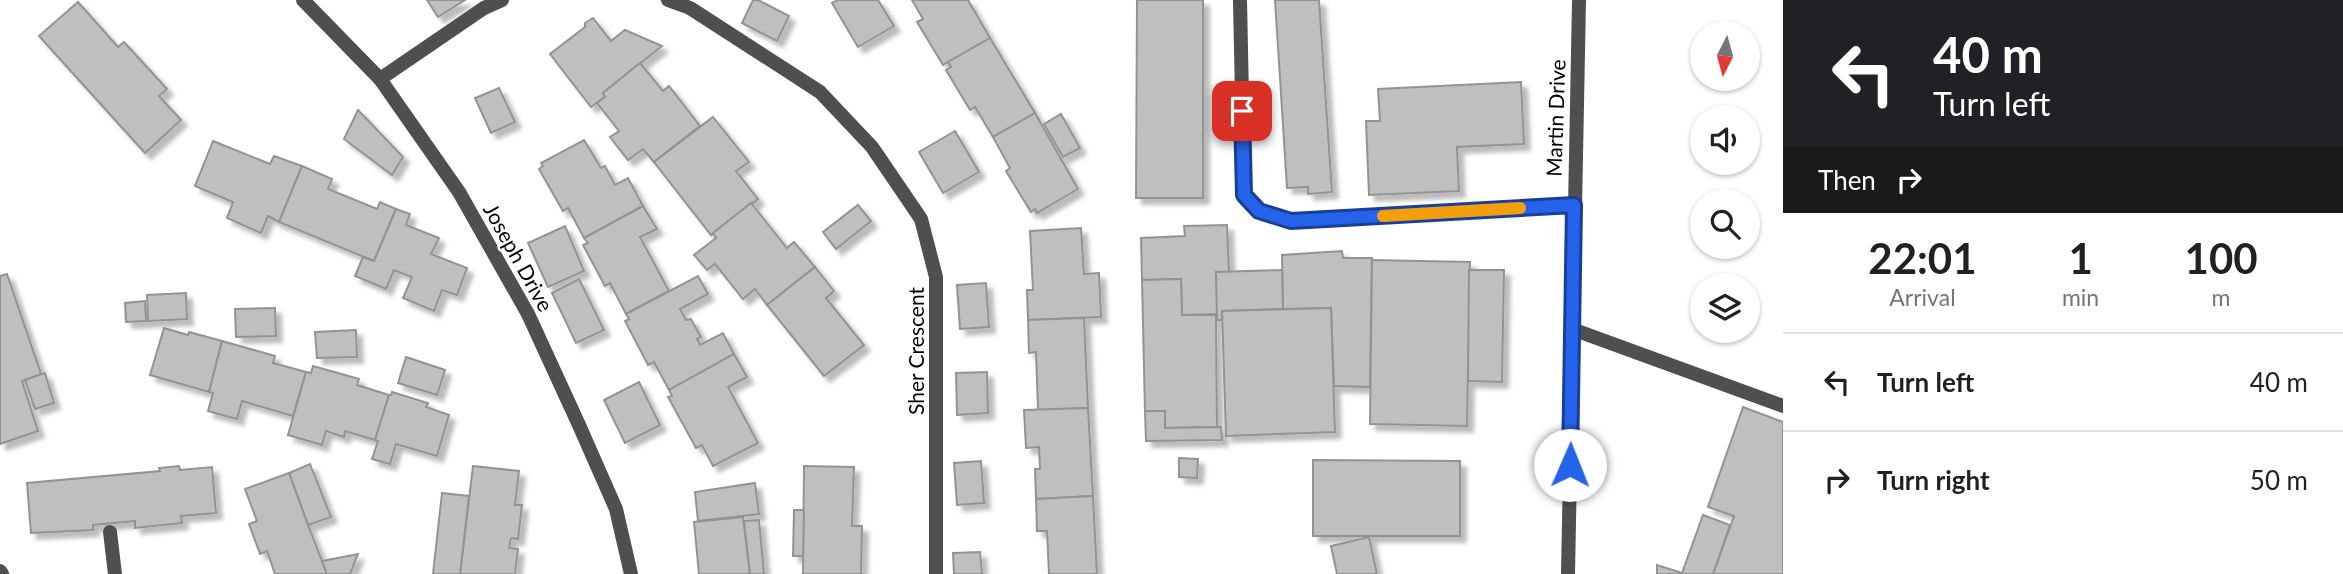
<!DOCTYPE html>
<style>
:root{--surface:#fff;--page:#f6f6f6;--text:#202124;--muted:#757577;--line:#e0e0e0}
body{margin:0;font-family:Lato,sans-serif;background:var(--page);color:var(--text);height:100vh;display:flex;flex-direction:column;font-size:26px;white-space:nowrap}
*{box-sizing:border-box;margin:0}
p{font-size:23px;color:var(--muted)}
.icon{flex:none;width:38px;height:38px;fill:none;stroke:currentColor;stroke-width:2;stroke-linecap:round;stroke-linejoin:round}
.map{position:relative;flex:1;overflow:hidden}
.panel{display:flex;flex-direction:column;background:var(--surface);width:560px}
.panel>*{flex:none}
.banner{background:#202124;color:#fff;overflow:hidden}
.needle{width:46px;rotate:186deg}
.fabs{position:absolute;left:1690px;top:21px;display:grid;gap:14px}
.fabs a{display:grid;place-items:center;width:70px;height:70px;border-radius:50%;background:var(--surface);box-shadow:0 2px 5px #0004;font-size:35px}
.pin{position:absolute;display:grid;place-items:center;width:60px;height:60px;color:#fff;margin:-30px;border-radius:14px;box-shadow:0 4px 10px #0006}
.me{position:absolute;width:77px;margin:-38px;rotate:1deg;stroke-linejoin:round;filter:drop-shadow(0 0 5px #0008)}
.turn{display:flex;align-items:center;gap:24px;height:147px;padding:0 35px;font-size:32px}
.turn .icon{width:91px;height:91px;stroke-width:2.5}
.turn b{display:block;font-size:49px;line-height:60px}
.then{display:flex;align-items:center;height:66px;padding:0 35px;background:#0003;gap:14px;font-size:26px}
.eta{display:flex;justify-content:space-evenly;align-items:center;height:119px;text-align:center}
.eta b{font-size:42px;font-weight:700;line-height:49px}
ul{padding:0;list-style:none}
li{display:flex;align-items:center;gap:21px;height:98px;padding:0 35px;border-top:2px solid var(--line)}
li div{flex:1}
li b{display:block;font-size:26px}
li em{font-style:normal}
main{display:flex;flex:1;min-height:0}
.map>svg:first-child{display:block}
</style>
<main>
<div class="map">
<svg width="1783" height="574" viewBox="0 0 1783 574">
<defs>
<filter id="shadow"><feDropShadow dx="6" dy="6" stdDeviation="2" flood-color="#0004"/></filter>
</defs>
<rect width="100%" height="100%" fill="#fff"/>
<g fill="#bfbfbf" stroke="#939393" stroke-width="2" filter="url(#shadow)">
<path d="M 427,0 L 465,0 L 438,17 Z"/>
<path d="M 753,0 L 758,0 L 789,16 L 777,41 L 742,23 Z"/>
<path d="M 838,0 L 878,0 L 894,26 L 858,47 L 832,3 Z"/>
<path d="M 912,0 L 968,0 L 990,38 L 943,65 L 917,22 L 923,19 Z"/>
<path d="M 1137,0 L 1203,0 L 1203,198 L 1136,198 Z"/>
<path d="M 1275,0 L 1319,0 L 1332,192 L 1308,194 L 1308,187 L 1287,188 Z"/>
<path d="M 78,2 L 118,47 L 124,42 L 167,89 L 159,96 L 181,120 L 145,153 L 39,36 Z"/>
<path d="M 593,18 L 611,41 L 625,30 L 662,46 L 603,93 L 605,97 L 591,107 L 550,54 L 585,27 L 585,23 Z"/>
<path d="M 990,38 L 1035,113 L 993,137 L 975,107 L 970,110 L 946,70 L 951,67 L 948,62 Z"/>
<path d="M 640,63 L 663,91 L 669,86 L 700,126 L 654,162 L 643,149 L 628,160 L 610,137 L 619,131 L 597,103 L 605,97 L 603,93 Z"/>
<path d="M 1521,82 L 1524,144 L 1457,147 L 1459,191 L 1369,195 L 1366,121 L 1380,121 L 1378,89 Z"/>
<path d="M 499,88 L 515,122 L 491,133 L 475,98 Z"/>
<path d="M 358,110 L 403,157 L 392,175 L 344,139 Z"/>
<path d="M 1035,113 L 1078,189 L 1037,213 L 1035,209 L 1031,212 L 1006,171 L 1010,168 L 993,137 Z"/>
<path d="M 1061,114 L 1080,148 L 1063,157 L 1044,124 Z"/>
<path d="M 713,117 L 749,162 L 736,171 L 758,199 L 711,235 L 654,162 Z"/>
<path d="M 955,131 L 979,172 L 943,193 L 919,152 Z"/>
<path d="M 584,140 L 601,168 L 605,166 L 615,185 L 628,178 L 643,206 L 584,238 L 568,208 L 563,211 L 539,169 L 543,166 L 541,163 Z"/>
<path d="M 213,141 L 270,164 L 274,156 L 302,166 L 279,222 L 268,216 L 261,233 L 227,218 L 233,202 L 195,186 Z"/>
<path d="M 302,166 L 332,179 L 328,189 L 377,209 L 380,202 L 396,209 L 374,261 L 279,222 Z"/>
<path d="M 751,203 L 787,248 L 794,242 L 815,267 L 767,305 L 755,289 L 743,299 L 715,264 L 707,270 L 694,255 L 716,238 L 713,233 Z"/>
<path d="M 858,205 L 871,221 L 836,249 L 823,232 Z"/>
<path d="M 643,206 L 657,229 L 640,237 L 669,291 L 626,314 L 610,283 L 605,286 L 583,245 L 588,243 L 584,238 Z"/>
<path d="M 396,209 L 410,214 L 406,225 L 439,238 L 431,254 L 467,268 L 457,295 L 442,290 L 434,311 L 403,298 L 412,277 L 394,270 L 386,289 L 355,276 L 363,257 L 374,261 Z"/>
<path d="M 1227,225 L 1229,272 L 1216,272 L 1218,314 L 1182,315 L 1181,279 L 1142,280 L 1141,238 L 1185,236 L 1184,226 Z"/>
<path d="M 565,226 L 584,271 L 548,287 L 528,243 Z"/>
<path d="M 1081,228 L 1084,274 L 1099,273 L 1101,317 L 1028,320 L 1027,290 L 1033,290 L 1030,231 Z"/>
<path d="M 1342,251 L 1343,258 L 1372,258 L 1370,387 L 1334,386 L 1331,308 L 1283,309 L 1282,255 Z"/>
<path d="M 1372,260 L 1470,262 L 1467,426 L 1370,424 Z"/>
<path d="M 815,267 L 834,291 L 826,298 L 864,345 L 824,376 L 767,305 Z"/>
<path d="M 1282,270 L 1283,309 L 1222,311 L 1222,320 L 1217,320 L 1216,272 Z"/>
<path d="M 1469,270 L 1504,270 L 1502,382 L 1468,381 Z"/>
<path d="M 7,274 L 41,374 L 22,381 L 38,431 L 0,444 L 0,276 Z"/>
<path d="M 698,276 L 708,294 L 680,309 L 686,320 L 691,319 L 701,337 L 697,339 L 700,345 L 723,333 L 734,354 L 669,390 L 654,362 L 648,365 L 625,321 L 629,319 L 626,314 Z"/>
<path d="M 579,279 L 604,330 L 576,343 L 552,293 Z"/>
<path d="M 1181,279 L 1182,315 L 1216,315 L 1217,427 L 1165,428 L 1165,411 L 1145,411 L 1142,280 Z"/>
<path d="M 986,283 L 989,327 L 960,329 L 957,285 Z"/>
<path d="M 186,293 L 187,319 L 148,321 L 147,295 Z"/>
<path d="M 145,301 L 146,321 L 126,322 L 125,303 Z"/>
<path d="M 275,308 L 276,336 L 236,337 L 235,309 Z"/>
<path d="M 1331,308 L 1335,432 L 1226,436 L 1222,311 Z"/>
<path d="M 1084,318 L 1088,408 L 1038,410 L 1036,352 L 1029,353 L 1028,320 Z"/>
<path d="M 164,328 L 188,335 L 189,332 L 222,341 L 209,392 L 150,375 Z"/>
<path d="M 356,330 L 357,357 L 317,358 L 315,332 Z"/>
<path d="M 222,341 L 275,356 L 273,363 L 306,372 L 293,416 L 242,401 L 237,419 L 208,411 L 213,393 L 209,392 Z"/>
<path d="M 734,354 L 747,377 L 728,387 L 758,443 L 713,466 L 702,445 L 696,448 L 668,397 L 672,396 L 669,390 Z"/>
<path d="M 406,357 L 445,370 L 437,395 L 398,383 Z"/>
<path d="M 313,366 L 359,379 L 357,385 L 389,395 L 375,440 L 345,431 L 344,437 L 326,431 L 322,445 L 288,435 L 306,372 L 311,373 Z"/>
<path d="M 987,372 L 988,413 L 957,415 L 956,373 Z"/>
<path d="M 45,373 L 54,403 L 35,409 L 25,380 Z"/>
<path d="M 639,382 L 660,425 L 625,443 L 604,400 Z"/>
<path d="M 392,392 L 428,403 L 426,407 L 449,415 L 437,456 L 396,444 L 390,464 L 372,459 L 378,441 L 375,440 L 389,395 L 391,395 Z"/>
<path d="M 1743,407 L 1783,422 L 1783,574 L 1713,574 L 1734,516 L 1708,507 Z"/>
<path d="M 1088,408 L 1093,496 L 1036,499 L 1035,469 L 1040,469 L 1039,447 L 1026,448 L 1024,410 Z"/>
<path d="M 1145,411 L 1165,411 L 1165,428 L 1221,427 L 1222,440 L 1146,441 Z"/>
<path d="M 1179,458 L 1198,459 L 1197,478 L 1179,477 Z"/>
<path d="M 1313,460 L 1460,461 L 1460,536 L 1313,536 Z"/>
<path d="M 981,461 L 984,503 L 957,505 L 954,463 Z"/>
<path d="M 310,464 L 331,517 L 308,525 L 289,473 Z"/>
<path d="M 179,466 L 180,470 L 212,467 L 216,513 L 181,516 L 182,523 L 135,528 L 135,521 L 93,525 L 93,530 L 31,533 L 27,483 L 160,471 L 159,468 Z"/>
<path d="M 473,466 L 519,471 L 515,505 L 522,505 L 518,539 L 511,538 L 509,548 L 518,549 L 515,574 L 460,574 Z"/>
<path d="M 804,466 L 854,467 L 852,526 L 862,526 L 861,574 L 803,574 Z"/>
<path d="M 289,473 L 308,525 L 327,574 L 275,574 L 267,551 L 260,554 L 249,524 L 257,521 L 245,489 Z"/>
<path d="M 755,483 L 759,514 L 698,521 L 695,492 Z"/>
<path d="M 442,493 L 469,496 L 460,574 L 433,574 Z"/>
<path d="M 1093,496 L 1097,574 L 1049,574 L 1047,531 L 1037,531 L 1036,499 Z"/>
<path d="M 794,510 L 804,510 L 803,556 L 793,556 Z"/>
<path d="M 1703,515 L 1730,525 L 1713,574 L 1657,574 L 1657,565 L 1682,573 Z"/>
<path d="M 743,517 L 750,574 L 699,574 L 694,522 Z"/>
<path d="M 759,520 L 764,574 L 750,574 L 744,521 Z"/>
<path d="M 1369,537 L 1377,574 L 1337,574 L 1331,546 Z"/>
<path d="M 980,552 L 982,574 L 954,574 L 953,553 Z"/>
<path d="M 358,554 L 350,574 L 327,574 L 322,561 Z"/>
</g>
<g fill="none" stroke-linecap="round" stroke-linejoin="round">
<g stroke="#4f4f4f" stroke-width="14">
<path d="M 1240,0 L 1244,195 L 1259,211 L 1291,221 L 1574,205"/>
<path d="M 1572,329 L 1783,406"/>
<path d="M 1568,574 L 1579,0"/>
</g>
<g stroke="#4f4f4f" stroke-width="14">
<path d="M 303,0 L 380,79 L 459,192 L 528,314 L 579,425 L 616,509 L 631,574"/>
<path d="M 668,0 L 690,8 L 820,92 L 872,147 L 921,219 L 936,277 L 936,574"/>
<path d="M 380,79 L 484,8 L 502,0"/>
<path d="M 110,532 L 115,574"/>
<path d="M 0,571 L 2,574"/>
</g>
</g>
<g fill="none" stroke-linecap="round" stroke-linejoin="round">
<g stroke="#184099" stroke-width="18">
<path id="route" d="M 1242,111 L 1244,195 L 1259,211 L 1291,221 L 1574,205 L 1570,465"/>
</g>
<use href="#route" stroke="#2563eb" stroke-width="12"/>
<path stroke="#f59e0b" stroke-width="12" d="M 1383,216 L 1520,208"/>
</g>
<g text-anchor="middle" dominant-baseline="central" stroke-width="5" stroke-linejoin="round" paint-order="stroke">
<g font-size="21" fill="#000" stroke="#fff">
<text transform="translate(1555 118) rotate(-88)">Martin Drive</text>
<text transform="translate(519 257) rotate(61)">Joseph Drive</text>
<text transform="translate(915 351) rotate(-90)">Sher Crescent</text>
</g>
</g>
</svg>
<div class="fabs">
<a><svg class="needle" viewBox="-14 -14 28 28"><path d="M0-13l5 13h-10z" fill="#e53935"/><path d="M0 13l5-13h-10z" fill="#757577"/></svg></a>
<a><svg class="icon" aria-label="sound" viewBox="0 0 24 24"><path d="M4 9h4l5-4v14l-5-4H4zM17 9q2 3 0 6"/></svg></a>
<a><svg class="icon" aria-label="search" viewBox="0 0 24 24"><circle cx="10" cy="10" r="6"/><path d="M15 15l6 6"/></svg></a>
<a><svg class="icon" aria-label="layers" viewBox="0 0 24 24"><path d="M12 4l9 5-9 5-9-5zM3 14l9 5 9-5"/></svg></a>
</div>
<div class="pin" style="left:1242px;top:111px;background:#d93025"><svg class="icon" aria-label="arrive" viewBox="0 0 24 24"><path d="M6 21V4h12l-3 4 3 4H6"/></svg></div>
<svg class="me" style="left:1570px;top:465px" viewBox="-20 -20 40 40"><circle r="19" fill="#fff"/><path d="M0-13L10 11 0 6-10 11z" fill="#2563eb"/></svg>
</div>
<section class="panel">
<div class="banner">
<div class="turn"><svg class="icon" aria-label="left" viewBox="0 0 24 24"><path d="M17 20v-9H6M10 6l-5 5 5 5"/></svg><div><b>40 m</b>Turn left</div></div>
<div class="then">Then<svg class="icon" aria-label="right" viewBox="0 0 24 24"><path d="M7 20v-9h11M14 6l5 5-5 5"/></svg></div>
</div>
<div class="eta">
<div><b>22:01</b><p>Arrival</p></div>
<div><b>1</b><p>min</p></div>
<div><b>100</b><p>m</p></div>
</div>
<ul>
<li><svg class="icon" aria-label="left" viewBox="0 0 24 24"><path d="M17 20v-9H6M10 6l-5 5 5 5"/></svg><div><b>Turn left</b></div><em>40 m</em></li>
<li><svg class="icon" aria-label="right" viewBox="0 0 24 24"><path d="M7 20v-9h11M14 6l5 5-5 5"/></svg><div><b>Turn right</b></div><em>50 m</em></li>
</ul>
</section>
</main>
